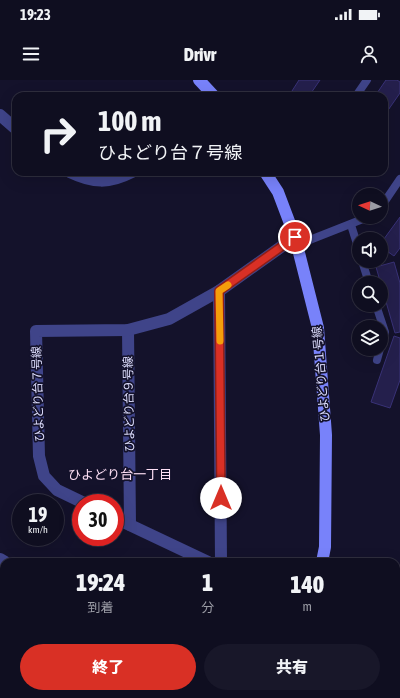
<!DOCTYPE html>
<html lang="ja">
<meta charset="utf-8">
<style>
:root{--surface:#0f0e20;--page:#181729;--text:#f1f3f6;--muted:#9b9ca5;--line:#2f2e3e;--accent:#d93025}
body{margin:0;font-family:"Asap Condensed","Noto Sans JP",sans-serif;background:var(--page);color:var(--text);height:100vh;display:flex;flex-direction:column;font-size:15px;white-space:nowrap}
*{box-sizing:border-box;margin:0}
p{font-size:13px;color:var(--muted)}
.icon{flex:none;width:22px;height:22px;fill:none;stroke:currentColor;stroke-width:2;stroke-linecap:round;stroke-linejoin:round}
.map{position:relative;flex:1;overflow:hidden}
.panel{position:absolute;left:0px;top:478px;width:400px;height:140px;display:flex;flex-direction:column;background:var(--surface);border-radius:12px 12px 0 0;box-shadow:0 4px 16px #0002,0 0 0 1px var(--line)}
.panel>*{flex:none}
.hud{position:absolute;left:12px;top:12px;width:376px;height:84px;border-radius:12px;box-shadow:0 4px 16px #0002,0 0 0 1px var(--line);background:#0f0e20;color:var(--text);overflow:hidden}
.needle{width:26px;rotate:274deg}
.fabs{position:absolute;left:352px;top:108px;display:grid;gap:8px}
.fabs a{display:grid;place-items:center;width:36px;height:36px;border-radius:50%;background:var(--surface);box-shadow:0 4px 16px #0002,0 0 0 1px var(--line);font-size:20px}
.speed{position:absolute;left:12px;top:414px;display:flex;gap:8px;font-size:20px;font-weight:700;text-align:center}
.speed>*{display:grid;place-content:center;width:52px;height:52px;border-radius:50%;background:var(--surface);box-shadow:0 4px 16px #0002,0 0 0 1px var(--line);line-height:1}
.speed small{font-size:10px;font-weight:400}
.speed .limit{border:6px solid #d22;background:#fff;color:#111}
.pin{position:absolute;display:grid;place-items:center;width:34px;height:34px;color:#fff;margin:-17px;border:2px solid #fff;border-radius:50%;box-shadow:0 1px 4px #0007}
.me{position:absolute;width:44px;margin:-22px;rotate:0deg;stroke-linejoin:round;filter:drop-shadow(0 0 3px #0008)}
.turn{display:flex;align-items:center;gap:14px;height:84px;padding:0 20px;font-size:18px}
.turn .icon{width:52px;height:52px;stroke-width:2.5}
.turn b{display:block;font-size:28px;line-height:34px}
.eta{display:flex;justify-content:space-evenly;align-items:center;height:68px;text-align:center}
.eta b{font-size:24px;font-weight:800;line-height:28px}
.cta{display:flex;gap:8px;margin-top:auto;padding:8px 20px}
.cta a{flex:1;height:46px;border-radius:24px;background:var(--accent);color:#fff;font-size:16px;font-weight:800;line-height:46px;text-align:center}
.cta a+a{background:var(--page);color:var(--text)}
.status{display:flex;justify-content:space-between;align-items:center;height:28px;padding:0 20px;background:var(--surface);direction:ltr}
.status svg{height:11px;fill:currentColor}
header{display:flex;justify-content:space-between;align-items:center;height:52px;padding:0 20px;background:var(--surface);font-size:18px;font-weight:800}
.map>svg:first-child{display:block}
</style>
<div class="status"><b>19:23</b><svg viewBox="0 0 49 12"><path d="M0 12V9h3v3zM5 12V6h3v6zM10 12V3h3v9zM15 12V0h3v12zM26 1h20v11H26zM47 4h2v5h-2z"/></svg></div>
<header><svg class="icon" aria-label="menu" viewBox="0 0 24 24"><path d="M4 6h16M4 12h16M4 18h16"/></svg>Drivr<svg class="icon" aria-label="person" viewBox="0 0 24 24"><circle cx="12" cy="8" r="4"/><path d="M4 21q1-7 8-7t8 7"/></svg></header>
<div class="map">
<svg width="400" height="618" viewBox="0 0 400 618">
<rect width="100%" height="100%" fill="#14122b"/>
<g fill="#241f4c" stroke="#393277">
<path d="M 299,0 L 320,0 L 309,16 L 299,16 L 292,11 Z"/>
<path d="M 386,0 L 397,0 L 400,2 L 400,13 L 384,36 L 384,16 L 375,16 Z"/>
<path d="M 400,137 L 400,168 L 394,176 L 381,167 L 381,163 Z"/>
<path d="M 394,182 L 400,203 L 400,252 L 395,253 L 376,187 Z"/>
<path d="M 394,256 L 400,258 L 400,300 L 390,328 L 371,322 Z"/>
<path d="M 0,496 L 4,502 L 4,508 L 0,511 Z"/>
<path d="M 4,525 L 4,539 L 0,533 L 0,528 Z"/>
<path d="M 4,607 L 4,614 L 16,614 L 19,618 L 0,618 L 0,610 Z"/>
<path d="M 46,614 L 59,614 L 62,618 L 40,618 Z"/>
<path d="M 139,614 L 158,614 L 160,617 L 141,618 Z"/>
<path d="M 165,614 L 174,614 L 168,618 Z"/>
</g>
<g fill="none" stroke-linecap="round" stroke-linejoin="round">
<g stroke="#3f4489" stroke-width="8">
<path d="M 356,16 L 367,0"/>
<path d="M 381,127 L 400,99"/>
<path d="M 351,145 L 359,170"/>
<path d="M 297,165 L 368,137"/>
<path d="M 362,181 L 369,203"/>
<path d="M 376,225 L 385,252 L 381,265"/>
<path d="M 377,280 L 380,269"/>
</g>
<g stroke="#3f4489" stroke-width="12">
<path d="M 0,35 L 16,49"/>
<path d="M 70,92 C 93,103 109,104 132,92"/>
<path d="M 219,211 L 221,482"/>
<path d="M 128,250 L 130,445"/>
<path d="M 84,423 L 57,410 L 44,396 L 39,376 L 36,251 L 128,250 L 169,239 L 219,211 L 295,157"/>
<path d="M 115,438 L 208,482"/>
<path d="M 0,479 L 5,482"/>
<path d="M 0,580 L 4,577"/>
<path d="M 201,614 L 204,618"/>
<path d="M 113,618 L 118,614"/>
</g>
<g stroke="#7882fa" stroke-width="12">
<path d="M 199,0 L 214,16"/>
<path d="M 265,92 L 278,112 L 295,157 L 318,248 L 326,355 L 325,467 L 322,482"/>
<path d="M 263,618 L 266,614"/>
</g>
</g>
<g fill="none" stroke-linecap="round" stroke-linejoin="round">
<g stroke="#8d1f18" stroke-width="10">
<path id="route" d="M 221,418 L 219,211 L 295,157"/>
</g>
<use href="#route" stroke="#d93025" stroke-width="7"/>
<path stroke="#f59e0b" stroke-width="7" d="M 220,261 L 219,211 L 228,205"/>
</g>
<g text-anchor="middle" dominant-baseline="central" stroke-width="3.5" stroke-linejoin="round" paint-order="stroke">
<g font-size="12" fill="#dedefe" stroke="#14122b">
<text transform="translate(321 294) rotate(-95)">ひよどり台１号線</text>
<text transform="translate(38 314) rotate(-92)">ひよどり台７号線</text>
<text transform="translate(129 324) rotate(-91)">ひよどり台９号線</text>
</g>
<g font-size="13" fill="#fee0f6" stroke="#14122b">
<text x="120" y="394">ひよどり台一丁目</text>
</g>
</g>
</svg>
<div class="fabs">
<a><svg class="needle" viewBox="-14 -14 28 28"><path d="M0-13l5 13h-10z" fill="#e53935"/><path d="M0 13l5-13h-10z" fill="#9b9ca5"/></svg></a>
<a><svg class="icon" aria-label="sound" viewBox="0 0 24 24"><path d="M4 9h4l5-4v14l-5-4H4zM17 9q2 3 0 6"/></svg></a>
<a><svg class="icon" aria-label="search" viewBox="0 0 24 24"><circle cx="10" cy="10" r="6"/><path d="M15 15l6 6"/></svg></a>
<a><svg class="icon" aria-label="layers" viewBox="0 0 24 24"><path d="M12 4l9 5-9 5-9-5zM3 14l9 5 9-5"/></svg></a>
</div>
<div class="speed"><div>19<small>km/h</small></div><div class="limit">30</div></div>
<div class="pin" style="left:295px;top:157px;background:#d93025"><svg class="icon" aria-label="arrive" viewBox="0 0 24 24"><path d="M6 21V4h12l-3 4 3 4H6"/></svg></div>
<svg class="me" style="left:221px;top:418px" viewBox="-20 -20 40 40"><circle r="19" fill="#fff"/><path d="M0-13L10 11 0 6-10 11z" fill="#d93025"/></svg>
<div class="hud">
<div class="turn"><svg class="icon" aria-label="right" viewBox="0 0 24 24"><path d="M7 20v-9h11M14 6l5 5-5 5"/></svg><div><b>100 m</b>ひよどり台７号線</div></div>
</div>
<section class="panel">
<div class="eta">
<div><b>19:24</b><p>到着</p></div>
<div><b>1</b><p>分</p></div>
<div><b>140</b><p>m</p></div>
</div>
<div class="cta"><a>終了</a><a>共有</a></div>
</section>
</div>
